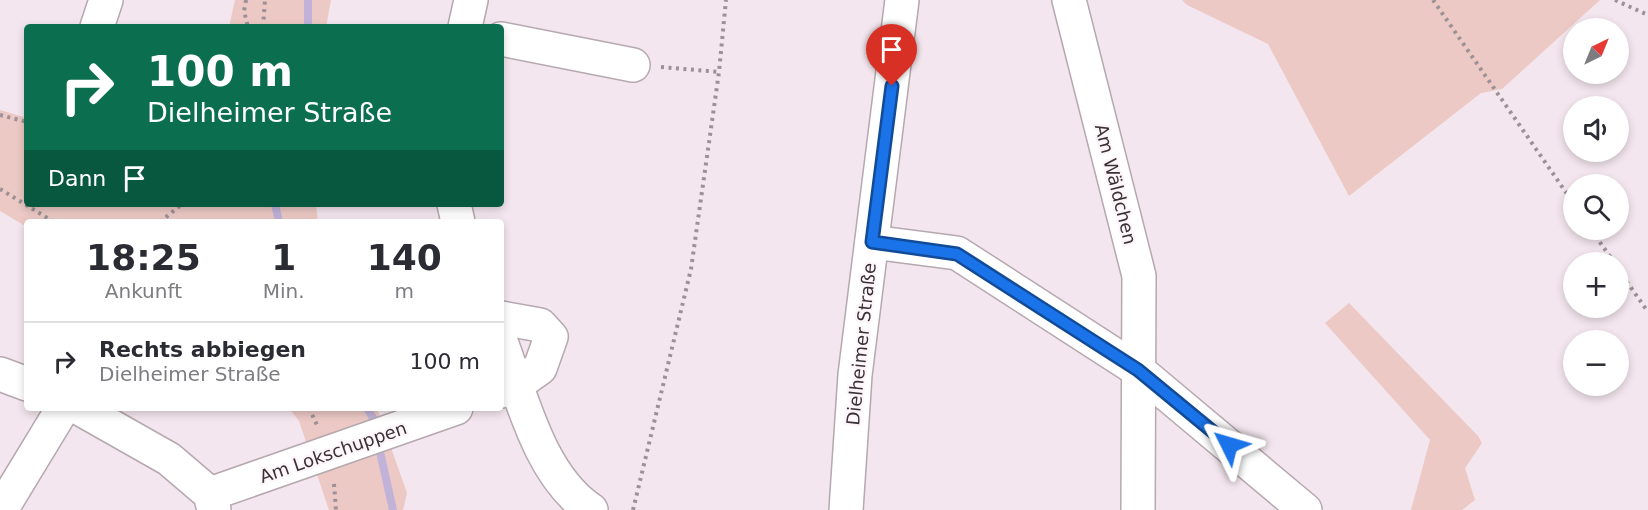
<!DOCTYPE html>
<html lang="de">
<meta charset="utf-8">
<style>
:root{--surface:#fff;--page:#f2f2f3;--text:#2b2b33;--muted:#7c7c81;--line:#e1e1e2}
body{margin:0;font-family:"DejaVu Sans",sans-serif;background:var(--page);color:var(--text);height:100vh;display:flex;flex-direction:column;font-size:22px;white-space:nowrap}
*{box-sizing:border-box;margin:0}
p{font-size:20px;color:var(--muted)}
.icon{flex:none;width:33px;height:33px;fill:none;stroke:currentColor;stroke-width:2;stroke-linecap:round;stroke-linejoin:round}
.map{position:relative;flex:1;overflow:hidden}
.panel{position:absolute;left:24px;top:219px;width:480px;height:192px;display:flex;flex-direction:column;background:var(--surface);border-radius:6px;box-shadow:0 3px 9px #0003}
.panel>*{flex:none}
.banner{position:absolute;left:24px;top:24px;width:480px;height:183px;border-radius:6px;box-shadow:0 3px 9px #0003;background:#0b6e4f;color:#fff;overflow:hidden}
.needle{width:39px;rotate:43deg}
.tools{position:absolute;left:1563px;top:18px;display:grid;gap:12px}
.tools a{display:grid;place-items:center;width:66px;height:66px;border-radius:50%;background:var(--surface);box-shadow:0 3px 9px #0003;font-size:30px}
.pin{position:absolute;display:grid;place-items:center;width:51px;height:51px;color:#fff;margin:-62px -26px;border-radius:50% 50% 50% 0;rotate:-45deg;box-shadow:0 0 6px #0007}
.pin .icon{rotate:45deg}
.me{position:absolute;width:66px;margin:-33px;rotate:310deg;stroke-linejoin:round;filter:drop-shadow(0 0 4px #0008)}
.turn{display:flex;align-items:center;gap:21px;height:126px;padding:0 24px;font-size:27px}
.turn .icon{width:78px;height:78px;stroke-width:2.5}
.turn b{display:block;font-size:42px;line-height:51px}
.then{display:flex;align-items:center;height:57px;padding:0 24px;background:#0003;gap:12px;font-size:22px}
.eta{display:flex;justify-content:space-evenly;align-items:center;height:102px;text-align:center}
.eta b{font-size:36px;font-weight:800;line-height:42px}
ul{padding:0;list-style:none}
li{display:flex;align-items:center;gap:18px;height:78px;padding:0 24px;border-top:2px solid var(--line)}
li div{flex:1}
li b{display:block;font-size:22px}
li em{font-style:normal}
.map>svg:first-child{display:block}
</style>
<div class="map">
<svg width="1648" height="510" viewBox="0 0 1648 510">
<rect width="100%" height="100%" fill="#f4e6ee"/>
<g fill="#ecc9c5">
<path d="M 235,0 L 331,0 L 326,27 L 229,27 Z"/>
<path d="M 1182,0 L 1600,0 L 1502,89 L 1481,93 L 1349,196 L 1268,44 L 1187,5 Z"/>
<path d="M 0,110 L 27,118 L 27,204 L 316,204 L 318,222 L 27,222 L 27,227 L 0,211 Z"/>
<path d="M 1349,303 L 1478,436 L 1482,443 L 1465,468 L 1475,500 L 1462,510 L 1411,510 L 1430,440 L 1325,323 Z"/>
<path d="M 289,408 L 377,408 L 407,493 L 403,510 L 329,510 L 299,421 Z"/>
</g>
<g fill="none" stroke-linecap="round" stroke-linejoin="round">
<g stroke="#c0b2d9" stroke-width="8">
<path d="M 308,0 L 308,27"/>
<path d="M 275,204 L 279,222"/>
<path d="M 367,408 L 373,418 L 376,430"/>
<path d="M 378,443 L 393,510"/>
</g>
<g stroke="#b6a8af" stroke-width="36">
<g id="minor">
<path d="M 1069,0 L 1139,276 L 1138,510"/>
<path d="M 97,27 L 106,0"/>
<path d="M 465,27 L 471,0"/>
<path d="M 501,39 L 633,65"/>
<path d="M 454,204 L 458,222"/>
<path d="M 872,242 L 957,253 L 1138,370 L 1305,510"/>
<path d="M 501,318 L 540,325 L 551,337 L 540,368 L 516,385 L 501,391"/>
<path d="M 501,342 C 522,397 539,475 591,510"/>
<path d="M 0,374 L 27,384"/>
<path d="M 79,408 L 169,459 L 210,494 L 214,510"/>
<path d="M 210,494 L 456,408"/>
<path d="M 1,510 L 63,408"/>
<path d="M 846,510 L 855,375 L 902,0"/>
</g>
</g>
<g stroke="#9b9196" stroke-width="4" stroke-dasharray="3 4.5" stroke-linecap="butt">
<path d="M 246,0 L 244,11 L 248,27"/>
<path d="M 1433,0 L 1574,204"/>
<path d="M 1615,0 L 1648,15"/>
<path d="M 263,27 L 265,0"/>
<path d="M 661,67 L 719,72"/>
<path d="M 0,115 L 27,122"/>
<path d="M 0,189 L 54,222"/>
<path d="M 160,222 L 182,204"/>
<path d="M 1591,230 L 1614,262"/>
<path d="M 1618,269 L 1648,312"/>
<path d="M 309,408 L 317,425"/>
<path d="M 334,484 L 336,510"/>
<path d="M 633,510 L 691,269 L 719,72 L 726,0"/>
</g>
<use href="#minor" stroke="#fff" stroke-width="33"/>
</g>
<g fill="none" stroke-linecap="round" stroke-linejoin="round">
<g stroke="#114b97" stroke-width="15">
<path id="route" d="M 892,86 L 872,242 L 957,254 L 1138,370 L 1229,445"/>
</g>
<use href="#route" stroke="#1a73e8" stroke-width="10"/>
</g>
<g text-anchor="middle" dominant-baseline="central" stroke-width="4.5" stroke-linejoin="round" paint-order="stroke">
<g font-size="18" fill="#383235" stroke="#fef5fa">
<text transform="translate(1116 184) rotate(76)">Am Wäldchen</text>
<text transform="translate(861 344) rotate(-84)">Dielheimer Straße</text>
<text transform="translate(333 452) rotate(-19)">Am Lokschuppen</text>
</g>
</g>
</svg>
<div class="tools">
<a><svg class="needle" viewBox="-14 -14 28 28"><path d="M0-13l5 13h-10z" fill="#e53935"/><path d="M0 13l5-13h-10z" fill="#7c7c81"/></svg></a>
<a><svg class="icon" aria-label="sound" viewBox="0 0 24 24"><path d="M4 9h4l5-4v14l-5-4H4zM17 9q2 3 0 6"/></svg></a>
<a><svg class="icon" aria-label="search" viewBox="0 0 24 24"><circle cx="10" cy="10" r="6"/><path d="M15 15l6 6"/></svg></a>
<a>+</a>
<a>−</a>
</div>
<div class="pin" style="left:892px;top:86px;background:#d93025"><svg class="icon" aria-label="arrive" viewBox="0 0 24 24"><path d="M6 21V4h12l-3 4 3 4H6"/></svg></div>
<svg class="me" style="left:1229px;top:445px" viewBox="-20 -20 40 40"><path d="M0-17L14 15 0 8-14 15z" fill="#1a73e8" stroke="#fff" stroke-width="4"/></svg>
<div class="banner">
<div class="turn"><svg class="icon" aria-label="right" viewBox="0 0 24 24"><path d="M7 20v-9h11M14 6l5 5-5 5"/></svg><div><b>100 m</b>Dielheimer Straße</div></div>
<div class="then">Dann<svg class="icon" aria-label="arrive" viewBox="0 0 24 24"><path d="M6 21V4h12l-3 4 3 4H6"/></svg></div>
</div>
<section class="panel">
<div class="eta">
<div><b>18:25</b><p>Ankunft</p></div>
<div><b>1</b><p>Min.</p></div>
<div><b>140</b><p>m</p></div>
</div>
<ul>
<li><svg class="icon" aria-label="right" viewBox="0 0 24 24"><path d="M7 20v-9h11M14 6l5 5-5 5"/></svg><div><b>Rechts abbiegen</b><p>Dielheimer Straße</p></div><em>100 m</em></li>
</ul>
</section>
</div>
